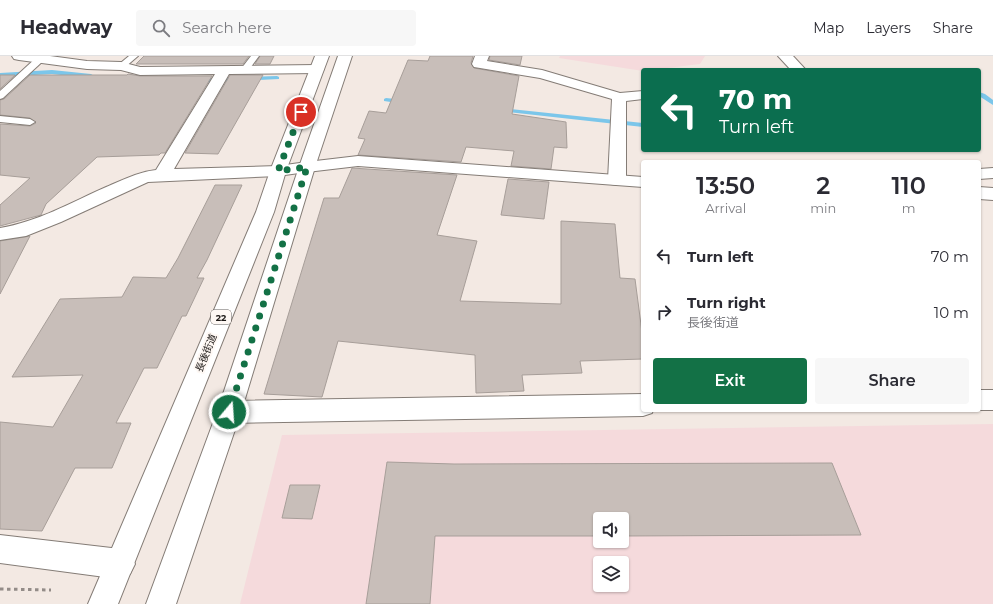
<!DOCTYPE html>
<meta charset="utf-8">
<style>
:root{--surface:#fff;--page:#f7f7f7;--text:#2b2b33;--muted:#7c7c81;--line:#e1e1e2;--accent:#137146}
body{margin:0;font-family:Montserrat,"Noto Sans JP",sans-serif;background:var(--page);color:var(--text);height:100vh;display:flex;flex-direction:column;font-size:15px;white-space:nowrap}
*{box-sizing:border-box;margin:0}
p{font-size:13px;color:var(--muted)}
.icon{flex:none;width:22px;height:22px;fill:none;stroke:currentColor;stroke-width:2;stroke-linecap:round;stroke-linejoin:round}
.map{position:relative;flex:1;overflow:hidden}
.drawer{position:absolute;left:641px;top:104px;width:340px;height:252px;display:flex;flex-direction:column;background:var(--surface);border-radius:4px;box-shadow:0 1px 3px #0004}
.drawer>*{flex:none}
.banner{position:absolute;left:641px;top:12px;width:340px;height:84px;border-radius:4px;box-shadow:0 1px 3px #0004;background:#0b6e4f;color:#fff;overflow:hidden}
.tools{position:absolute;left:593px;top:456px;display:grid;gap:8px}
.tools a{display:grid;place-items:center;width:36px;height:36px;border-radius:4px;background:var(--surface);box-shadow:0 1px 3px #0004;font-size:20px}
.pin{position:absolute;display:grid;place-items:center;width:34px;height:34px;color:#fff;margin:-17px;border:2px solid #fff;border-radius:50%;box-shadow:0 1px 4px #0007}
.me{position:absolute;width:44px;margin:-22px;rotate:18deg;stroke-linejoin:round;filter:drop-shadow(0 0 3px #0008)}
.turn{display:flex;align-items:center;gap:14px;height:84px;padding:0 12px;font-size:18px}
.turn .icon{width:52px;height:52px;stroke-width:2.5}
.turn b{display:block;font-size:28px;line-height:34px}
.eta{display:flex;justify-content:space-evenly;align-items:center;height:68px;text-align:center}
.eta b{font-size:24px;font-weight:600;line-height:28px}
.action{display:flex;gap:8px;margin-top:auto;padding:8px 12px}
.action a{flex:1;height:46px;border-radius:4px;background:var(--accent);color:#fff;font-size:16px;font-weight:600;line-height:46px;text-align:center}
.action a+a{background:var(--page);color:var(--text)}
ul{padding:0;list-style:none}
li{display:flex;align-items:center;gap:12px;height:56px;padding:0 12px}
li div{flex:1}
li b{display:block;font-size:15px}
li em{font-style:normal}
header{display:flex;align-items:center;gap:24px;box-sizing:border-box;height:56px;padding:0 20px;background:var(--surface);border-bottom:1px solid var(--line)}
header strong{font-size:19px}
nav{display:flex;gap:22px;margin-inline-start:auto;font-size:14px}
.search{width:280px;height:36px;background:var(--page);display:flex;align-items:center;gap:10px;box-sizing:border-box;padding:0 14px;border-radius:4px;color:var(--muted);font-size:15px}
.map>svg:first-child{display:block}
</style>
<header>
<strong>Headway</strong>
<div class="search"><svg class="icon" aria-label="search" viewBox="0 0 24 24"><circle cx="10" cy="10" r="6"/><path d="M15 15l6 6"/></svg>Search here</div>
<nav><a>Map</a><a>Layers</a><a>Share</a></nav>
</header>
<div class="map">
<svg width="993" height="548" viewBox="0 0 993 548">
<rect width="100%" height="100%" fill="#f3e9e3"/>
<g fill="#f5dadc" fill-rule="evenodd">
<path d="M 560,0 L 705,0 L 700,8 L 643,15 L 559,2 Z"/>
<path d="M 993,368 L 993,548 L 240,548 L 282,379 ZM 600,463 L 622,463 L 622,485 L 600,485 ZM 600,507 L 622,507 L 622,529 L 600,529 Z"/>
</g>
<g fill="none" stroke-linecap="round" stroke-linejoin="round">
<g fill="#7bc6ea" fill-rule="evenodd">
<path d="M 52,14 L 91,18 L 94,20 L 87,22 L 52,18 L 0,21 L 0,17 Z"/>
<path d="M 277,20 L 279,21 L 279,23 L 196,27 L 193,25 L 196,23 Z"/>
<path d="M 979,36 L 985,38 L 993,44 L 993,49 L 979,40 Z"/>
<path d="M 386,42 L 404,44 L 407,46 L 404,48 L 384,45 L 384,43 Z"/>
<path d="M 500,52 L 643,67 L 643,71 L 498,55 L 498,53 Z"/>
</g>
</g>
<g fill="#c8beb9" stroke="#a79e99">
<path d="M 144,0 L 249,0 L 243,8 L 136,8 Z"/>
<path d="M 260,0 L 274,0 L 270,8 L 255,8 Z"/>
<path d="M 430,0 L 473,0 L 471,7 L 474,12 L 519,20 L 512,58 L 566,66 L 567,92 L 554,91 L 551,113 L 511,110 L 514,95 L 466,91 L 461,106 L 358,99 L 365,83 L 358,82 L 369,55 L 386,57 L 408,4 L 428,5 Z"/>
<path d="M 490,0 L 522,0 L 520,9 L 489,4 Z"/>
<path d="M 128,18 L 140,20 L 212,20 L 165,97 L 161,97 L 159,99 L 97,101 L 46,148 L 41,159 L 0,170 L 0,149 L 30,122 L 0,119 L 0,68 L 30,70 L 36,67 L 30,62 L 0,59 L 0,44 L 4,43 L 30,19 L 127,19 Z"/>
<path d="M 0,19 L 15,19 L 0,33 Z"/>
<path d="M 230,19 L 263,19 L 218,98 L 185,97 Z"/>
<path d="M 352,112 L 457,119 L 437,179 L 477,185 L 460,245 L 561,248 L 561,165 L 615,168 L 620,222 L 635,223 L 643,284 L 643,303 L 580,305 L 582,317 L 522,319 L 524,335 L 476,337 L 475,299 L 338,285 L 322,341 L 264,338 L 324,142 L 339,142 Z"/>
<path d="M 508,123 L 549,126 L 544,163 L 501,159 Z"/>
<path d="M 215,129 L 242,129 L 207,204 L 197,222 L 204,222 L 186,260 L 182,260 L 157,312 L 144,312 L 116,367 L 131,367 L 112,412 L 75,412 L 42,475 L 0,473 L 0,366 L 53,371 L 83,319 L 12,321 L 60,243 L 122,241 L 133,221 L 166,222 L 178,202 Z"/>
<path d="M 30,180 L 0,238 L 0,185 Z"/>
<path d="M 387,406 L 454,408 L 832,407 L 861,479 L 622,480 L 622,463 L 600,463 L 600,480 L 435,480 L 430,548 L 366,548 Z"/>
<path d="M 290,429 L 320,429 L 312,463 L 282,462 Z"/>
</g>
<g fill="none" stroke-linecap="round" stroke-linejoin="round">
<g stroke="#847c76" stroke-width="2">
<g id="lane">
<path d="M 40,0 L 44,3 L 43,5 L 3,42 L 0,43 L 0,35 L 37,1 Z"/>
<path d="M 129,0 L 138,0 L 124,12 L 118,12 L 117,10 Z"/>
<path d="M 251,0 L 259,0 L 248,15 L 242,15 L 241,13 Z"/>
<path d="M 0,60 L 30,63 L 35,66 L 30,69 L 0,66 Z"/>
</g>
</g>
<g stroke="#847c76" stroke-width="2">
<g id="street">
<path d="M 12,0 L 50,0 L 87,5 L 121,6 L 140,11 L 317,9 L 322,10 L 324,13 L 322,16 L 317,17 L 229,18 L 174,113 L 278,110 L 307,106 L 313,107 L 315,111 L 313,115 L 278,120 L 148,126 L 61,166 L 26,180 L 0,184 L 0,172 C 37,166 70,147 104,132 C 121,125 137,116 156,114 L 215,18 L 140,19 L 121,14 L 87,13 L 19,4 L 14,3 Z"/>
<path d="M 475,0 L 489,0 L 487,5 L 542,14 L 620,37 L 643,35 L 643,43 L 626,45 L 626,124 L 623,128 L 617,129 L 611,128 L 608,124 L 612,43 L 540,22 L 474,11 L 472,8 Z"/>
<path d="M 778,0 L 793,0 L 806,14 L 791,14 Z"/>
<path d="M 979,131 L 993,132 L 993,144 L 979,143 Z"/>
<path d="M 979,334 L 993,334 L 993,354 L 978,354 L 979,354 Z"/>
<path d="M 643,338 L 643,354 L 653,354 L 652,357 L 643,360 L 229,367 L 220,364 L 217,356 L 220,348 L 229,345 Z"/>
<path d="M 0,479 L 120,493 L 130,498 L 135,508 L 130,518 L 120,523 L 0,507 Z"/>
</g>
</g>
<g stroke="#847c76" stroke-width="2">
<g id="secondary">
<path d="M 358,100 L 643,121 L 643,131 L 358,110 L 307,116 L 301,115 L 299,111 L 301,107 L 307,106 Z"/>
<path d="M 993,112 L 993,122 L 979,123 L 979,113 Z"/>
</g>
</g>
<g stroke="#847c76" stroke-width="2">
<g id="primary">
<path d="M 315,0 L 329,0 L 286,115 L 274,156 L 118,548 L 88,548 L 256,156 L 270,115 Z"/>
<path d="M 338,0 L 352,0 L 315,111 L 241,356 L 176,548 L 146,548 L 217,356 L 299,111 Z"/>
</g>
</g>
<path stroke="#938c88" stroke-width="3" stroke-dasharray="3.5 3.5" stroke-linecap="butt" d="M 0,533 L 51,534"/>
<use href="#lane" fill="#fff" fill-rule="evenodd"/>
<use href="#street" fill="#fff" fill-rule="evenodd"/>
<use href="#secondary" fill="#fff" fill-rule="evenodd"/>
<use href="#primary" fill="#fff" fill-rule="evenodd"/>
</g>
<g fill="none" stroke-linecap="round" stroke-linejoin="round">
<path stroke="#137146" stroke-width="7" stroke-dasharray="0 12.6" d="M 229,356 L 307,111 L 278,115 L 301,56"/>
</g>
<g text-anchor="middle" dominant-baseline="central" stroke-width="4" stroke-linejoin="round" paint-order="stroke">
<rect fill="#fef8f4" stroke="#5f5a58" stroke-width="1" x="211" y="254" width="20" height="14" rx="3"/>
<g font-size="9" font-weight="bold" fill="#1b1715">
<text x="221" y="261">22</text>
</g>
<g font-size="10" fill="#1b1715" stroke="#fef8f4">
<text transform="translate(206 297) rotate(-68)">長後街道</text>
</g>
</g>
</svg>
<div class="tools">
<a><svg class="icon" aria-label="sound" viewBox="0 0 24 24"><path d="M4 9h4l5-4v14l-5-4H4zM17 9q2 3 0 6"/></svg></a>
<a><svg class="icon" aria-label="layers" viewBox="0 0 24 24"><path d="M12 4l9 5-9 5-9-5zM3 14l9 5 9-5"/></svg></a>
</div>
<div class="pin" style="left:301px;top:56px;background:#d93025"><svg class="icon" aria-label="arrive" viewBox="0 0 24 24"><path d="M6 21V4h12l-3 4 3 4H6"/></svg></div>
<svg class="me" style="left:229px;top:356px" viewBox="-20 -20 40 40"><circle r="17" fill="#137146" stroke="#fff" stroke-width="3"/><path d="M0-11L8 9 0 5-8 9z" fill="#fff"/></svg>
<div class="banner">
<div class="turn"><svg class="icon" aria-label="left" viewBox="0 0 24 24"><path d="M17 20v-9H6M10 6l-5 5 5 5"/></svg><div><b>70 m</b>Turn left</div></div>
</div>
<section class="drawer">
<div class="eta">
<div><b>13:50</b><p>Arrival</p></div>
<div><b>2</b><p>min</p></div>
<div><b>110</b><p>m</p></div>
</div>
<ul>
<li><svg class="icon" aria-label="left" viewBox="0 0 24 24"><path d="M17 20v-9H6M10 6l-5 5 5 5"/></svg><div><b>Turn left</b></div><em>70 m</em></li>
<li><svg class="icon" aria-label="right" viewBox="0 0 24 24"><path d="M7 20v-9h11M14 6l5 5-5 5"/></svg><div><b>Turn right</b><p>長後街道</p></div><em>10 m</em></li>
</ul>
<div class="action"><a>Exit</a><a>Share</a></div>
</section>
</div>
